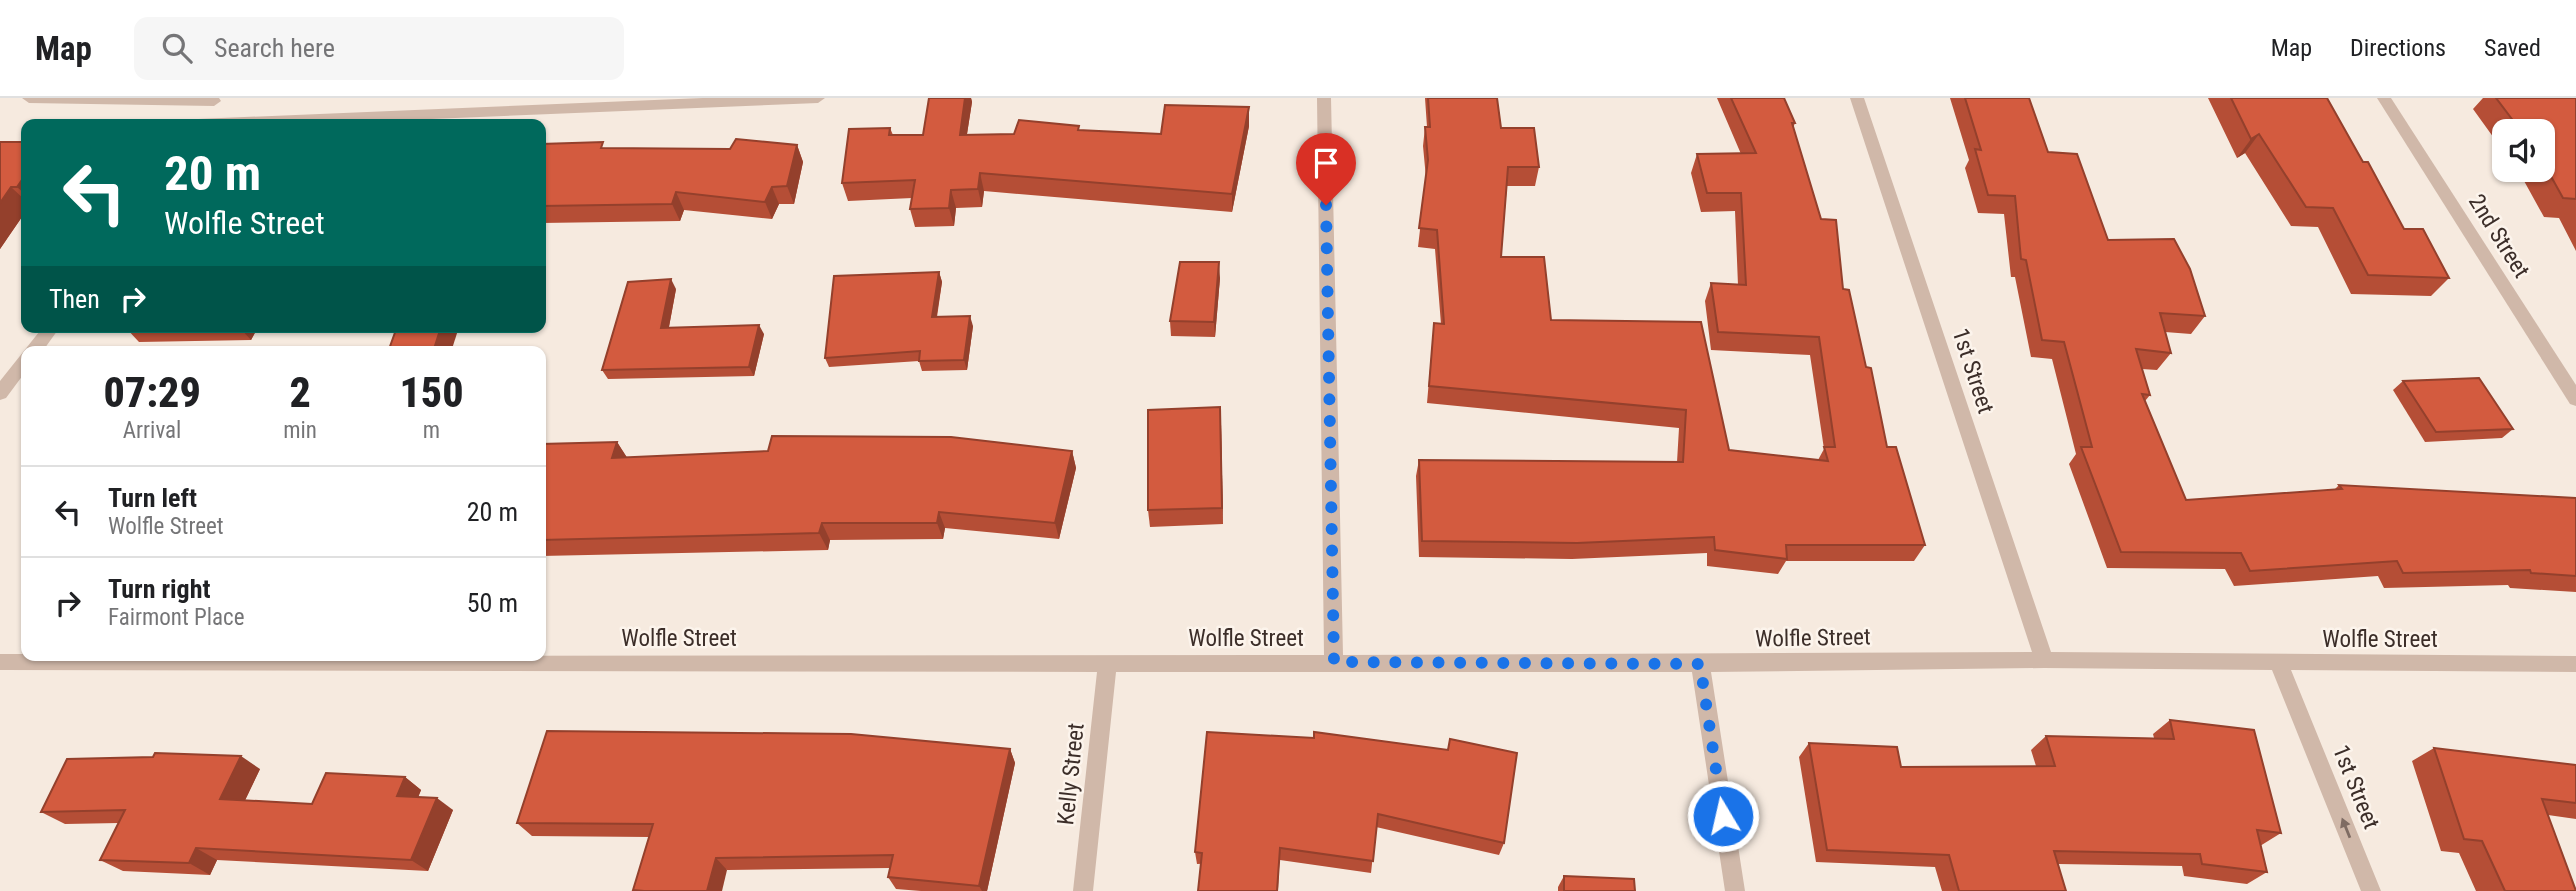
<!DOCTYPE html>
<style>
:root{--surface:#fff;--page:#f6f6f6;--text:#202124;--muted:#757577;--line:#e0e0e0}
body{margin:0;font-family:"Roboto Condensed",sans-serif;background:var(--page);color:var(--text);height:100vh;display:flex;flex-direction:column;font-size:26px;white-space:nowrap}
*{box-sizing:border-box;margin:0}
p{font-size:23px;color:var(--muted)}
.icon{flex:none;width:38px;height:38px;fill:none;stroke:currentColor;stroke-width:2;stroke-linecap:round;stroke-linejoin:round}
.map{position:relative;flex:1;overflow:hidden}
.details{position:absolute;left:21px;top:248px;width:525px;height:315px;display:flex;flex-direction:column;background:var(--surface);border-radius:14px;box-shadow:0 2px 5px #0004}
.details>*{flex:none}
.banner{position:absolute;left:21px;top:21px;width:525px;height:214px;border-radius:14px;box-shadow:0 2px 5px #0004;background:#00695c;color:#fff;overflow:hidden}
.controls{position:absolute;left:2492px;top:21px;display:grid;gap:14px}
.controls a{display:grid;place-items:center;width:63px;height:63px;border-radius:14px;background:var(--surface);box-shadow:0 2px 5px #0004;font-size:35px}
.pin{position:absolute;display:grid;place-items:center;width:60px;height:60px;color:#fff;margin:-72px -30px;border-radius:50% 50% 50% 0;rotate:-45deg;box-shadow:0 0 7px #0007}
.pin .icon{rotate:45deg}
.me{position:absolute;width:77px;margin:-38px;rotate:351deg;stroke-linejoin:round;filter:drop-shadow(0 0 5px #0008)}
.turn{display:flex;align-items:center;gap:24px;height:147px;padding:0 28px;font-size:32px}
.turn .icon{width:91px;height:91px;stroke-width:2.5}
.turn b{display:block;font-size:49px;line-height:60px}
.then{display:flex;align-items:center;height:66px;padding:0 28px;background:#0003;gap:14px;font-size:26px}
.eta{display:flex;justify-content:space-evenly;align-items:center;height:119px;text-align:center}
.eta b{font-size:42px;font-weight:800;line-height:49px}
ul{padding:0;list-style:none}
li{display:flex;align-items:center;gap:21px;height:91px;padding:0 28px;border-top:2px solid var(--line)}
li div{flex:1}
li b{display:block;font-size:26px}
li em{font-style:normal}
header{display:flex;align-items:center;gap:42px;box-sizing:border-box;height:98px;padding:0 35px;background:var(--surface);border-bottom:2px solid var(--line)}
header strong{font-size:33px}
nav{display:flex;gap:38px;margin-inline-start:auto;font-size:24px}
.search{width:490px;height:63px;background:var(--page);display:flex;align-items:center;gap:18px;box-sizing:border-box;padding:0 24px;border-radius:14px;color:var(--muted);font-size:26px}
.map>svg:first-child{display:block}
</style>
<header>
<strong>Map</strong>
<div class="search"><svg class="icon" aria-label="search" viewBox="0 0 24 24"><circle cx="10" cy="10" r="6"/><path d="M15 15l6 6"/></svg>Search here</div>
<nav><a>Map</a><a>Directions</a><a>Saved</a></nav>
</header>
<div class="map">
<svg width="2576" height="793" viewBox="0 0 2576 793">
<rect width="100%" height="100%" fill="#f6eadf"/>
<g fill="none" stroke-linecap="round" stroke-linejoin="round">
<g fill="#d0b8a9" fill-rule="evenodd">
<path d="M 22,0 L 219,0 L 221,3 L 214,8 L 29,5 Z"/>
<path d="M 703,0 L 825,0 L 818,5 L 309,26 L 191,26 L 198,21 Z"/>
<path d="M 1317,0 L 1331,0 L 1343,557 L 2032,554 L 1850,0 L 1864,0 L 2051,554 L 2576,558 L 2576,574 L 2291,572 L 2381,793 L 2361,793 L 2272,572 L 2044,570 L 1711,574 L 1745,793 L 1725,793 L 1692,574 L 1116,574 L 1093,793 L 1073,793 L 1097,574 L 0,572 L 0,556 L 26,556 L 26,558 L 1324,557 Z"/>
<path d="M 2377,0 L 2391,0 L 2576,287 L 2576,308 L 2570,306 Z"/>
<path d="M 43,229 L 60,229 L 42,254 L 26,254 L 26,273 L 6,300 L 0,302 L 0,283 Z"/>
</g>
</g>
<g fill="#b54e36">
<path d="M 929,0 L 971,0 L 972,4 L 967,36 L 1014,36 L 1080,32 L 1161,36 L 1249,9 L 1249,28 L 1232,114 L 984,93 L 982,109 L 956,110 L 954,128 L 915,129 L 910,111 L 912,100 L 848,103 L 842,85 L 890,30 L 893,37 L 923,37 Z"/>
<path d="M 1425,0 L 1497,0 L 1501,30 L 1539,69 L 1535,88 L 1507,88 L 1501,159 L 1551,222 L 1701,224 L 1729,352 L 1818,362 L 1824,351 L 1810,257 L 1711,252 L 1705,203 L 1711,185 L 1738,187 L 1735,113 L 1701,114 L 1691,75 L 1697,56 L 1741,56 L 1717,0 L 1784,0 L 1795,25 L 1793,30 L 1843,191 L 1887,349 L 1925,447 L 1914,463 L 1786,463 L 1778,476 L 1707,468 L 1707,455 L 1572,461 L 1419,459 L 1416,378 L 1419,362 L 1677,364 L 1679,330 L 1427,305 L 1434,225 L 1441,226 L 1435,151 L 1418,149 L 1426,80 L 1423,48 L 1425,29 L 1427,29 Z"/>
<path d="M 1950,0 L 2029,0 L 2048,54 L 2108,142 L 2205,218 L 2191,236 L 2165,234 L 2171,255 L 2157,272 L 2142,271 L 2150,297 L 2145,303 L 2186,402 L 2334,392 L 2339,387 L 2576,400 L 2576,494 L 2510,490 L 2508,487 L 2384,490 L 2378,478 L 2234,488 L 2225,471 L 2107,470 L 2069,366 L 2076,356 L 2052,261 L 2031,259 L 2015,179 L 2011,179 L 2004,116 L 1978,115 L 1965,70 L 1969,62 Z"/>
<path d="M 2208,0 L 2327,0 L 2363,64 L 2404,131 L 2449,180 L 2431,198 L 2351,196 L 2318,129 L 2291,128 L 2245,55 L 2237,60 Z"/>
<path d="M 2483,0 L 2576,0 L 2576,153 L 2559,120 L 2544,119 L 2518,72 L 2543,72 L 2543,33 L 2504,33 L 2504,54 L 2473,11 Z"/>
<path d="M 0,44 L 26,44 L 26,113 L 0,151 Z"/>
<path d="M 541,46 L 606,50 L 730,51 L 797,47 L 803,64 L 794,106 L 779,106 L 772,121 L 684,112 L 680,123 L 541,125 Z"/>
<path d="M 939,174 L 942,184 L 937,219 L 973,228 L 967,272 L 922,273 L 919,263 L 829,269 L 825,260 Z"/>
<path d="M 1220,180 L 1215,239 L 1171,238 L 1170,223 Z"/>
<path d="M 676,191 L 669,229 L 764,236 L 754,278 L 608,281 L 602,272 Z"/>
<path d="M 125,229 L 258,229 L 251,242 L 139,244 Z"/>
<path d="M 2403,283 L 2513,331 L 2502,340 L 2425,344 L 2393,292 Z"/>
<path d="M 1221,326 L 1223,426 L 1150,429 L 1148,412 Z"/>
<path d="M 617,344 L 627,360 L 1072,353 L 1076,370 L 1059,441 L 945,430 L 943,441 L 830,442 L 828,452 L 541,458 L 541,346 Z"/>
<path d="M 2170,622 L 2281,735 L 2260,748 L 2267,774 L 2247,786 L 2184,778 L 2182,768 L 2058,766 L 2066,793 L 1942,793 L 1935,769 L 1816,764 L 1799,659 L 1809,645 L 1901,669 L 2036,668 L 2031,652 L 2046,638 L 2154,640 L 2153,636 Z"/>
<path d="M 1207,634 L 1504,745 L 1499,757 L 1376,729 L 1371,775 L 1280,762 L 1197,766 L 1195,754 Z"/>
<path d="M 2434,650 L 2576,667 L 2576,721 L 2548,717 L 2576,793 L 2476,793 L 2459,755 L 2441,753 L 2412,663 Z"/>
<path d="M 1010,651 L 1015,665 L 987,793 L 921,793 L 896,791 L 888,779 L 890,770 L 727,772 L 649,739 L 532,738 L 517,725 Z"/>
<path d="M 260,671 L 245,702 L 312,706 L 405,679 L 421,692 L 418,699 L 453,712 L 428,773 L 217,762 L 210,777 L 123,773 L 100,762 L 119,725 L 65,726 L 41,714 Z"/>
<path d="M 1564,778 L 1635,793 L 1558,793 L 1558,789 Z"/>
</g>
<g fill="#94402c">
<path d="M 965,0 L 971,0 L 972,4 L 964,55 L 960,37 Z"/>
<path d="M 1249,9 L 1249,28 L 1232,114 L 1232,96 Z"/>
<path d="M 2259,36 L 2245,55 L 2237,60 L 2251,41 Z"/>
<path d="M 797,47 L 803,64 L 794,106 L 787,88 Z"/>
<path d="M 980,75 L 984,93 L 982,109 L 978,91 Z"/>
<path d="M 26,76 L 26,97 L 17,89 Z"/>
<path d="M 11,89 L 26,103 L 26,113 L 0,151 L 0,105 Z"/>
<path d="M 772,89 L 779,106 L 772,121 L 765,104 Z"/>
<path d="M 951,92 L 956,110 L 954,128 L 949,110 Z"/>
<path d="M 676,94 L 684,112 L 680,123 L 672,106 Z"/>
<path d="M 1219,164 L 1220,180 L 1215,239 L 1214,224 Z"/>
<path d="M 939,174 L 942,184 L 935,228 L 932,219 Z"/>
<path d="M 671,181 L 676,191 L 667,239 L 661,230 Z"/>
<path d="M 970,218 L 973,228 L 967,272 L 964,262 Z"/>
<path d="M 759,227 L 764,236 L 754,278 L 749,269 Z"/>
<path d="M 239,229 L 258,229 L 251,242 Z"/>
<path d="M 441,229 L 459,229 L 451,254 L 433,254 Z"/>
<path d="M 1220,309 L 1221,326 L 1223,426 L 1222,410 Z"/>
<path d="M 617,344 L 628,361 L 612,360 Z"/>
<path d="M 1072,353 L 1076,370 L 1059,441 L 1055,425 Z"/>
<path d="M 939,414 L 945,430 L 943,441 L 937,425 Z"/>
<path d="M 822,425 L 830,442 L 828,452 L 819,435 Z"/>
<path d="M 1010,651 L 1015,665 L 987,793 L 982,793 L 979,788 Z"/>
<path d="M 241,658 L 260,671 L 240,713 L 220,701 Z"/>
<path d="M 405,679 L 421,692 L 414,710 L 397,698 Z"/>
<path d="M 437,700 L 453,712 L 428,773 L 411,762 Z"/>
<path d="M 196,750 L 217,762 L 210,777 L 189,765 Z"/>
<path d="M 1280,750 L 1278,793 L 1277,793 Z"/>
<path d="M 716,760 L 727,772 L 722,793 L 707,793 Z"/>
</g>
<g fill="#d35b3f" stroke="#94402c" stroke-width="2">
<path d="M 929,0 L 965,0 L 960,37 L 1014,36 L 1019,22 L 1079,28 L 1078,32 L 1161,36 L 1165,7 L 1249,9 L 1232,96 L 980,75 L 978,91 L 951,92 L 949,110 L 910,111 L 915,82 L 842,85 L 849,31 L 890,30 L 889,37 L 923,37 Z"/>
<path d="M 1428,0 L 1497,0 L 1501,30 L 1534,30 L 1539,69 L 1508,69 L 1501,159 L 1544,159 L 1551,222 L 1701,224 L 1729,352 L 1828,363 L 1824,349 L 1835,349 L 1819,239 L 1718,234 L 1711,185 L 1746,187 L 1741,95 L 1707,95 L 1697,56 L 1756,55 L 1731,0 L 1784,0 L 1795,25 L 1792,25 L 1821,121 L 1836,122 L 1843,191 L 1849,192 L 1866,269 L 1871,270 L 1887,349 L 1896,349 L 1925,447 L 1786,447 L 1787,461 L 1715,452 L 1714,439 L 1577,445 L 1422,443 L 1419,362 L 1683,364 L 1686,312 L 1429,288 L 1434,225 L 1444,226 L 1437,132 L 1419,130 L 1428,62 L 1425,29 L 1430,29 Z"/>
<path d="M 1965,0 L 2029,0 L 2048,54 L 2077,56 L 2108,142 L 2174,141 L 2190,171 L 2205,218 L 2160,215 L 2171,255 L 2136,251 L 2150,297 L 2142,296 L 2186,402 L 2342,391 L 2339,387 L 2576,400 L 2576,478 L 2531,475 L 2530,472 L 2403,475 L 2397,463 L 2250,473 L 2241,455 L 2121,454 L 2081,349 L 2092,349 L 2064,244 L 2042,242 L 2026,162 L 2021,161 L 2015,98 L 1988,97 L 1975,51 L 1981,52 Z"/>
<path d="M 2231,0 L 2327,0 L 2363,64 L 2368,64 L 2404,131 L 2423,131 L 2449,180 L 2368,177 L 2333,110 L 2306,109 L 2259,36 L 2251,41 Z"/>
<path d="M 2496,0 L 2576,0 L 2576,101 L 2563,100 L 2543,64 L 2543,33 L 2521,33 Z"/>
<path d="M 736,41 L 797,47 L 787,88 L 772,89 L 765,104 L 676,94 L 672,106 L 541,108 L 541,46 L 603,44 L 601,50 L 730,51 Z"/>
<path d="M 0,44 L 26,44 L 26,76 L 17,89 L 11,89 L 0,105 Z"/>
<path d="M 1180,164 L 1219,164 L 1214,224 L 1170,223 Z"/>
<path d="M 939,174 L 932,219 L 970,218 L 964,262 L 919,263 L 920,253 L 825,260 L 834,178 Z"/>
<path d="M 671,181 L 661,230 L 759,227 L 749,269 L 602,272 L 628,184 Z"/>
<path d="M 397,229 L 441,229 L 433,254 L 388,254 Z"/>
<path d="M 2479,280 L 2513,331 L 2436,334 L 2403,283 Z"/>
<path d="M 1220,309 L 1222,410 L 1148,412 L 1148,312 Z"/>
<path d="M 772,338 L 951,339 L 1072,353 L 1055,425 L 939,414 L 937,425 L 822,425 L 819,435 L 541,442 L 541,346 L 617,344 L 612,360 L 768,353 Z"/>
<path d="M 2170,622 L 2254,632 L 2281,735 L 2257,732 L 2267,774 L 2202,766 L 2200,756 L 2054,753 L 2066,793 L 1959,793 L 1949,757 L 1827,752 L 1809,645 L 1897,649 L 1901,669 L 2055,668 L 2046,638 L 2174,641 Z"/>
<path d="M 547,633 L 851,636 L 1010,651 L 979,788 L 888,779 L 893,757 L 716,760 L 707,793 L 644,793 L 633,792 L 653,726 L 517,725 Z"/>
<path d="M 1207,634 L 1314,640 L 1314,634 L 1448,652 L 1450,641 L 1517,655 L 1504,745 L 1378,716 L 1373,763 L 1280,750 L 1277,793 L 1198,793 L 1202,755 L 1195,754 Z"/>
<path d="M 2434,650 L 2576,667 L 2576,705 L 2542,701 L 2576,793 L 2505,793 L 2482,743 L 2464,741 Z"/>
<path d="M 155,655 L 241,658 L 220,701 L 312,706 L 326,675 L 405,679 L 397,698 L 437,700 L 411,762 L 196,750 L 189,765 L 100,762 L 125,712 L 41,714 L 67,661 L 153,659 Z"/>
<path d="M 1564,778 L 1634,781 L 1635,793 L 1564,793 Z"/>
</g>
<defs><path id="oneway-solid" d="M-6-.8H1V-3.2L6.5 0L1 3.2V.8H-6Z" transform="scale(1.75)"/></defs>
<use fill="#7f6c63" href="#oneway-solid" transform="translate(2346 730) rotate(-112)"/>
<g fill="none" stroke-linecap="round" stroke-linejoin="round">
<path stroke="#1a73e8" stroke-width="12" stroke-dasharray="0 21.6" d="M 1326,107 L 1334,564 L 1700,566 L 1723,718"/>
</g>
<g text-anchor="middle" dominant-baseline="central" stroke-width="5" stroke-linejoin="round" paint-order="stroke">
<g font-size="23" fill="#3c2e29" stroke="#fcf4ec">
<text transform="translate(2499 138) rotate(58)">2nd Street</text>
<text transform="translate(1973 273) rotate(72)">1st Street</text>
<text x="679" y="540">Wolfle Street</text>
<text x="1246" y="540">Wolfle Street</text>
<text transform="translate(1813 540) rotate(-1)">Wolfle Street</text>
<text x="2380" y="541">Wolfle Street</text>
<text transform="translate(1071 676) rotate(-84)">Kelly Street</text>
<text transform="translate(2356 689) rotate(68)">1st Street</text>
</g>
</g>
</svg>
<div class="controls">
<a><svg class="icon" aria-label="sound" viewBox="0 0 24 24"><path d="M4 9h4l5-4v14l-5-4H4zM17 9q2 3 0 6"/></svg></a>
</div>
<div class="pin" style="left:1326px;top:107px;background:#d93025"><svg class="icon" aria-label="arrive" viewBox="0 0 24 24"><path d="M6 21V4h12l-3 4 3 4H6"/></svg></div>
<svg class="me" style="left:1723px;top:718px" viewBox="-20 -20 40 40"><circle r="17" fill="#1a73e8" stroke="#fff" stroke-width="3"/><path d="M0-11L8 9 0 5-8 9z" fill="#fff"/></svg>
<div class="banner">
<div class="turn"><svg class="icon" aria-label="left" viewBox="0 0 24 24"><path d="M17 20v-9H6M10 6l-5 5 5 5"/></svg><div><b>20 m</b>Wolfle Street</div></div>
<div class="then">Then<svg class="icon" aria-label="right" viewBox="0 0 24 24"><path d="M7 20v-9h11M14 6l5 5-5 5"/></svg></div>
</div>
<section class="details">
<div class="eta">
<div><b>07:29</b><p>Arrival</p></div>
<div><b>2</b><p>min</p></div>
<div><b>150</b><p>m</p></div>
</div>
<ul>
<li><svg class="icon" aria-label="left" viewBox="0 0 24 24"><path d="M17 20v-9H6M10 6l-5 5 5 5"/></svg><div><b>Turn left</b><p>Wolfle Street</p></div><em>20 m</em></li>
<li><svg class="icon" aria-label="right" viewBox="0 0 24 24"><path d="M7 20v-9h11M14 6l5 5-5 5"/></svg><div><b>Turn right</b><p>Fairmont Place</p></div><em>50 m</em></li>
</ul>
</section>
</div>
